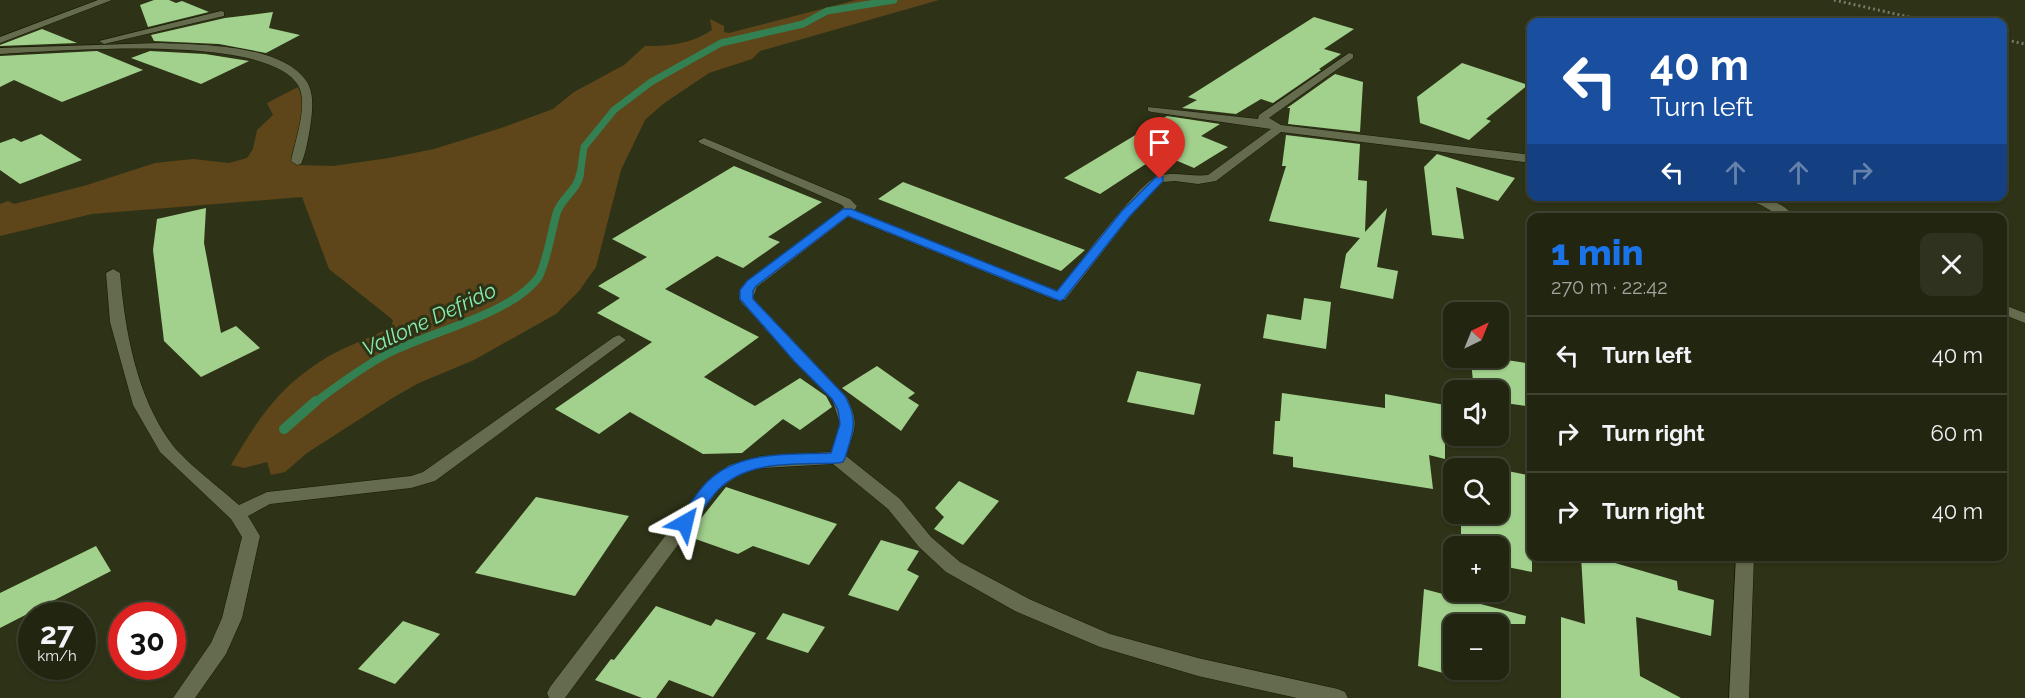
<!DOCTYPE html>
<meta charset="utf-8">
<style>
:root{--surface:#222611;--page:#2e321f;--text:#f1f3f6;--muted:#a2a59f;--line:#3f4331;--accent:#1a73e8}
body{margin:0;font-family:Raleway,sans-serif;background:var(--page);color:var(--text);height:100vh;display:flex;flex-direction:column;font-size:22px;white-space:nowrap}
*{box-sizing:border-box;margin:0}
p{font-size:20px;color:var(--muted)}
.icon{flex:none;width:33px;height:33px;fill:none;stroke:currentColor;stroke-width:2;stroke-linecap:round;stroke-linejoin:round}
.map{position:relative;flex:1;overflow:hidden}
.sheet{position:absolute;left:1527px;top:213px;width:480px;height:348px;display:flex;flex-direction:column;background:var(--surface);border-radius:12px;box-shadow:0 2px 4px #0004,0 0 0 2px var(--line)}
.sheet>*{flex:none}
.top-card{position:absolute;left:1527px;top:18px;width:480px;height:183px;border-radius:12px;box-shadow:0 2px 4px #0004,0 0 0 2px var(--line);background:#1a4fa0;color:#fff;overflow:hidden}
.needle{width:39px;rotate:43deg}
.fabs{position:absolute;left:1443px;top:302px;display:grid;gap:12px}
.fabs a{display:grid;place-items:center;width:66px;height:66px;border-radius:12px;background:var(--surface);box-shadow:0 2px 4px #0004,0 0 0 2px var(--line);font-size:30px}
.speed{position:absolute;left:18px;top:602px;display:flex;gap:12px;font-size:30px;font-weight:700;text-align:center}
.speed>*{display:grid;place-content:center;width:78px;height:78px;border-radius:50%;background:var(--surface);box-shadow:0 2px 4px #0004,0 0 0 2px var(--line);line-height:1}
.speed small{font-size:15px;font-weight:400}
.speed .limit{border:9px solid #d22;background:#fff;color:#111}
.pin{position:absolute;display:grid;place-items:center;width:51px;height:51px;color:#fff;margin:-62px -26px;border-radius:50% 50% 50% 0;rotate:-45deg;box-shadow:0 0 6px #0007}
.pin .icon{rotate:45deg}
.me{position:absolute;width:66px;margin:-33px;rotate:37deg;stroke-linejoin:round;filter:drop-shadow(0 0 4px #0008)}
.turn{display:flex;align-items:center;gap:21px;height:126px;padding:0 24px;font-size:27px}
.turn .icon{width:78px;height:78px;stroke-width:2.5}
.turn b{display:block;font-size:42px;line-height:51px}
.lanes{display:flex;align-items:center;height:57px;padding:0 24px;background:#0003;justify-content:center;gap:30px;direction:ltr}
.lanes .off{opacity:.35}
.round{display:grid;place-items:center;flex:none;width:63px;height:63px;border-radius:12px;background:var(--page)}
.headline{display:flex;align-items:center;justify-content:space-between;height:102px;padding:0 24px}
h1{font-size:36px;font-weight:800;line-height:45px;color:var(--accent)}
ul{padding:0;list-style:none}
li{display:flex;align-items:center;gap:18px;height:78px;padding:0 24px;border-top:2px solid var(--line)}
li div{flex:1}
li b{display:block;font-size:22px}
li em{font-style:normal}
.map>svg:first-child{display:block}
</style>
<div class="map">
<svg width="2025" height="698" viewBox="0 0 2025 698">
<rect width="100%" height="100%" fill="#2e3317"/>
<path fill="#5e461a" d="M 856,0 L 939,0 L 760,51 L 752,59 L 709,73 L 663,104 L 645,120 L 621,170 L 596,267 L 579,291 L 556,314 L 474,360 L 419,383 L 394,397 L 307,453 L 285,472 L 271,475 L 267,462 L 244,468 L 231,465 C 257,421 277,389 321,361 C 342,347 369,339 391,327 L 393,320 L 329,269 L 302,197 L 92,214 L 0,236 L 0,204 L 8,201 L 14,204 L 87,185 L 155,163 L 193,159 L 229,163 L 247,158 L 253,149 L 257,130 L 273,115 L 267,103 L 298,87 C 309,109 297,135 291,157 L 298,165 L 333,166 L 389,158 L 434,149 L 501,128 L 553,109 L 574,92 L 624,65 L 645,46 C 671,46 690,44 712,30 L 710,19 L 724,26 L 724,32 L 729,33 Z"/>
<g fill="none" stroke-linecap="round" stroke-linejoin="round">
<path stroke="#338053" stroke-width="7" d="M 580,175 L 584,147 L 614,110 L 651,82 L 721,43 L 803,24 L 827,11 L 894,0"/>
<path stroke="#338053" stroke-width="8" d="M 314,403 C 337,386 362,367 387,354 C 429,332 510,315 538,278 C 546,266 552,228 557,212 C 562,197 578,190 580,174"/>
<path stroke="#338053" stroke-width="10" d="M 284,429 L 316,401"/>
</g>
<g fill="#a2d18d">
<path d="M 154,0 L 169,0 L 176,3 L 182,1 L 209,12 L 148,27 L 140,5 Z"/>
<path d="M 273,12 L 269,28 L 300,35 L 266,53 L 219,44 L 154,41 L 151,35 L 225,18 Z"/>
<path d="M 1314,17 L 1354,29 L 1324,49 L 1341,54 L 1319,69 L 1321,70 L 1273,103 L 1261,99 L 1236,114 L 1182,108 L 1197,100 L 1188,97 Z"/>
<path d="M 42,29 L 77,43 L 0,46 L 0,45 Z"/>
<path d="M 97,51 L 143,70 L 62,102 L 14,80 L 0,87 L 0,56 Z"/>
<path d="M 150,51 L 205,54 L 249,61 L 201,84 L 131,58 Z"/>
<path d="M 1462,63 L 1528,85 L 1486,119 L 1491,121 L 1469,140 L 1420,123 L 1417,97 Z"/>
<path d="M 1335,74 L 1363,82 L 1360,132 L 1288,124 L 1290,108 L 1287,108 Z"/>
<path d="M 1167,116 L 1220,124 L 1201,136 L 1228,147 L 1194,168 L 1161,154 L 1100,194 L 1064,178 Z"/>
<path d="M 41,134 L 82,160 L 20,184 L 0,170 L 0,143 L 14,138 L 21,142 Z"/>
<path d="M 1286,135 L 1360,144 L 1358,180 L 1367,181 L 1365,232 L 1387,208 L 1377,267 L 1398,271 L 1393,299 L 1340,288 L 1346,254 L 1360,238 L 1269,221 L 1286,166 L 1282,166 Z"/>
<path d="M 1437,154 L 1515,178 L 1498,201 L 1456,187 L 1464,239 L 1432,235 L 1424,167 Z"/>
<path d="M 734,166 L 822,202 L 768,237 L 780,242 L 743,268 L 717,256 L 665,289 L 759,337 L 704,377 L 755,406 L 800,378 L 826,396 L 832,407 L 800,430 L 783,419 L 742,453 L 703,454 L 630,412 L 599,434 L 555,409 L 652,342 L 597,313 L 620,298 L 598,286 L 647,257 L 612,239 Z"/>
<path d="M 903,182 L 1031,230 L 1085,250 L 1061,271 L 878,199 Z"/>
<path d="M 206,208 L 204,243 L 221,333 L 236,326 L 260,348 L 201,377 L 164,341 L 153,250 L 157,219 Z"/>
<path d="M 1304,298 L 1331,302 L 1326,349 L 1263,338 L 1267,314 L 1301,320 Z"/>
<path d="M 1494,358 L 1526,363 L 1532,407 L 1498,402 L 1498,390 L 1474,390 L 1471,362 L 1495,365 Z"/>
<path d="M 877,366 L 915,393 L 908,398 L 919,405 L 901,431 L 842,388 Z"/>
<path d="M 1137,371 L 1201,384 L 1194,415 L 1127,402 Z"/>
<path d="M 1282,393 L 1385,408 L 1385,394 L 1445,405 L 1445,459 L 1429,455 L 1433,489 L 1293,467 L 1293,457 L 1273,454 L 1275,421 L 1280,421 Z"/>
<path d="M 1498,469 L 1532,476 L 1532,572 L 1502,566 L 1498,546 L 1461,546 L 1461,513 L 1498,513 Z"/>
<path d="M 959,481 L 999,501 L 963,545 L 934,529 L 944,517 L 935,508 Z"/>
<path d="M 726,487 L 837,524 L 809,565 L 753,546 L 738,554 L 687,536 Z"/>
<path d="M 536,497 L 629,516 L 575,596 L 475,573 Z"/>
<path d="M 881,540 L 919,551 L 907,570 L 919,576 L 898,611 L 848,595 Z"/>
<path d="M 96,546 L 111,571 L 0,628 L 0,593 Z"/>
<path d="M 1581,556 L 1591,556 L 1677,581 L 1678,590 L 1714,600 L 1711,636 L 1636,617 L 1640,676 L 1681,698 L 1561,698 L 1561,617 L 1585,624 Z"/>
<path d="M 1424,589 L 1526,616 L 1525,624 L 1454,624 L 1454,676 L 1418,666 Z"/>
<path d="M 656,606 L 711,626 L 716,619 L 756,633 L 713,697 L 669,680 L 656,698 L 642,698 L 595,680 L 611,659 L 614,660 Z"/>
<path d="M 783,613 L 825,627 L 808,653 L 766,639 Z"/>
<path d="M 403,621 L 440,634 L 395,684 L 358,669 Z"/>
</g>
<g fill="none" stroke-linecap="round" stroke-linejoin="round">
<g stroke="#161a01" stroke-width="1">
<path id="service" d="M 704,138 L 850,199 L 857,206 L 852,215 L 842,215 L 841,212 L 844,207 L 842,205 L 700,143 L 698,141 Z"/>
</g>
<g stroke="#161a01" stroke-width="1">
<g id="minor">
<path d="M 98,0 L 112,0 L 0,43 L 0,37 Z"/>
<path d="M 221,11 L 224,12 L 224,16 L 104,44 L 99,41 Z"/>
<path d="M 160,43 C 202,45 282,44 307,82 C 315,95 312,114 310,128 C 308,139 306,153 301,164 L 297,165 L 291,161 C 295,141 309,103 298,85 C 267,33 57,51 0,54 L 0,48 Z"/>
<path d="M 1349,53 L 1353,54 L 1353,58 L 1269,118 L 1281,125 L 1532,155 L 1532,163 L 1281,132 L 1216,181 L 1198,184 L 1175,181 L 1163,182 L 1130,217 L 1065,300 L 1055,300 L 848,217 L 757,287 L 753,298 L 846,396 C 860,423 855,428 846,456 L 900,499 L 931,537 L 960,562 L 1029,599 L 1110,634 L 1198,658 L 1338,689 L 1345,692 L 1348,698 L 1297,698 L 1198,676 L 1100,647 L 1015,611 L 946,572 L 919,547 L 888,509 L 833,464 L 761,468 L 741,474 L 719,489 L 565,698 L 549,698 L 547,693 L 550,687 L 707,481 L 729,465 L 761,456 L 831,452 L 840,424 L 832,399 L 794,361 L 741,302 L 739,299 L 740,290 L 747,281 L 847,208 L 1057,291 C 1073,271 1140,181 1158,176 C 1174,171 1192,177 1208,175 L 1271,129 L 1152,112 L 1148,111 L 1148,107 L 1258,119 L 1259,115 Z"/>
<path d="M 1736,196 C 1756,196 1777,198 1791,213 L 1790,216 L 1780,216 L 1761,205 Z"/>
<path d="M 113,269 L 120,273 C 125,330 136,395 171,443 C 185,462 220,488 239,505 L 267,492 L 411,476 L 423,472 L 614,337 L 619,335 L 626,340 L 435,481 L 411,488 L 270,504 L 248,516 L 260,536 L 242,618 L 226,654 L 195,698 L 173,698 L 211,643 L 222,618 L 242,537 L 231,519 L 160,452 L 133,405 L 110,322 L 106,273 Z"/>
<path d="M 2002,304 L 2025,313 L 2025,323 L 2002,314 Z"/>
<path d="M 1736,556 L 1754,556 L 1749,698 L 1729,698 Z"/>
</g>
</g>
<g stroke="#777b64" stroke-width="3" stroke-dasharray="2 3" stroke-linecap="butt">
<path d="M 1834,0 L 1931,22"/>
<path d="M 2002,39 L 2025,44"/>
</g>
<use href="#service" fill="#656b4d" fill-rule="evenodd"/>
<use href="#minor" fill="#656b4d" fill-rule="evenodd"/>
</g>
<path fill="#1a73e8" stroke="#114b97" stroke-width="1.5" d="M 1160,176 L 1163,177 L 1163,181 L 1129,217 L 1064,299 L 1060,301 L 848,216 L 756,286 L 753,291 L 753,299 L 845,396 C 859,421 853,432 845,458 L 843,462 L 837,463 C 798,465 748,459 718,490 C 708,501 699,515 690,527 L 685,529 L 679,527 L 676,523 L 679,519 C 688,507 697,492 707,482 C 739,450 790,455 831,453 L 840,424 L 838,410 L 832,399 L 794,361 L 740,299 L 740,290 L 747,281 L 843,209 L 851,209 L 1057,291 L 1121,212 L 1156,177 Z"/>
<g text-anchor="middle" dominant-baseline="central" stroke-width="6" stroke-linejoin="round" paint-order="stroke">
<g font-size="21" font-style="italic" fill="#86eead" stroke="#2e3317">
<text transform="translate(429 319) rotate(-25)">Vallone Defrido</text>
</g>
</g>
</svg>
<div class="fabs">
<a><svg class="needle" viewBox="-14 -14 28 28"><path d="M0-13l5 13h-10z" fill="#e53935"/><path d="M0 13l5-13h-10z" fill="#a2a59f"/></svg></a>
<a><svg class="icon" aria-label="sound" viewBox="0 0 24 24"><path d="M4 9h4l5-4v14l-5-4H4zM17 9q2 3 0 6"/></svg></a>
<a><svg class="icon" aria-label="search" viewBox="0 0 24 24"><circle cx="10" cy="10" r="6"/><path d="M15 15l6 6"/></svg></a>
<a>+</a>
<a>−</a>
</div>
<div class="speed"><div>27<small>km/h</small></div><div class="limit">30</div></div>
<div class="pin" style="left:1160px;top:179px;background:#d93025"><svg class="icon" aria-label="arrive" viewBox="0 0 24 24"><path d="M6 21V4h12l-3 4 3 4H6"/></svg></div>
<svg class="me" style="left:685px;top:523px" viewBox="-20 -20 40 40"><path d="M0-17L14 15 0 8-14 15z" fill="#1a73e8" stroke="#fff" stroke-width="4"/></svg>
<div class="top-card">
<div class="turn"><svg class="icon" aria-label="left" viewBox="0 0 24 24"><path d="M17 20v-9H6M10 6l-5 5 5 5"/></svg><div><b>40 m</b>Turn left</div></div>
<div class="lanes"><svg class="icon" aria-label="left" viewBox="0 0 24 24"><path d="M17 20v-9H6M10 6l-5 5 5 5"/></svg><svg class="icon off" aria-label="ahead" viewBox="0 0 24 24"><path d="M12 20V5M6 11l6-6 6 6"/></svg><svg class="icon off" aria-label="ahead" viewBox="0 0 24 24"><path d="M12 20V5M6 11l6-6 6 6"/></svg><svg class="icon off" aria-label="right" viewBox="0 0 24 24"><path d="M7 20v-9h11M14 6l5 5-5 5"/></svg></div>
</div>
<section class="sheet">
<div class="headline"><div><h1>1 min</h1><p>270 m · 22:42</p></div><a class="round"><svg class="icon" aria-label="close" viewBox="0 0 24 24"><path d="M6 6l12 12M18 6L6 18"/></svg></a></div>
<ul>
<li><svg class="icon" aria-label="left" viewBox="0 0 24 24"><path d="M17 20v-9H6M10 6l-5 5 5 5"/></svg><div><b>Turn left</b></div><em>40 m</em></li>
<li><svg class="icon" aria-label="right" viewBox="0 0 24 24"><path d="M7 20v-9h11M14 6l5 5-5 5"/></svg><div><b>Turn right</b></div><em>60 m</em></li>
<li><svg class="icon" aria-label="right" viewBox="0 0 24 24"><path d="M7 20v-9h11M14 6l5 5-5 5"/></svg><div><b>Turn right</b></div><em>40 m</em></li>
</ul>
</section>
</div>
